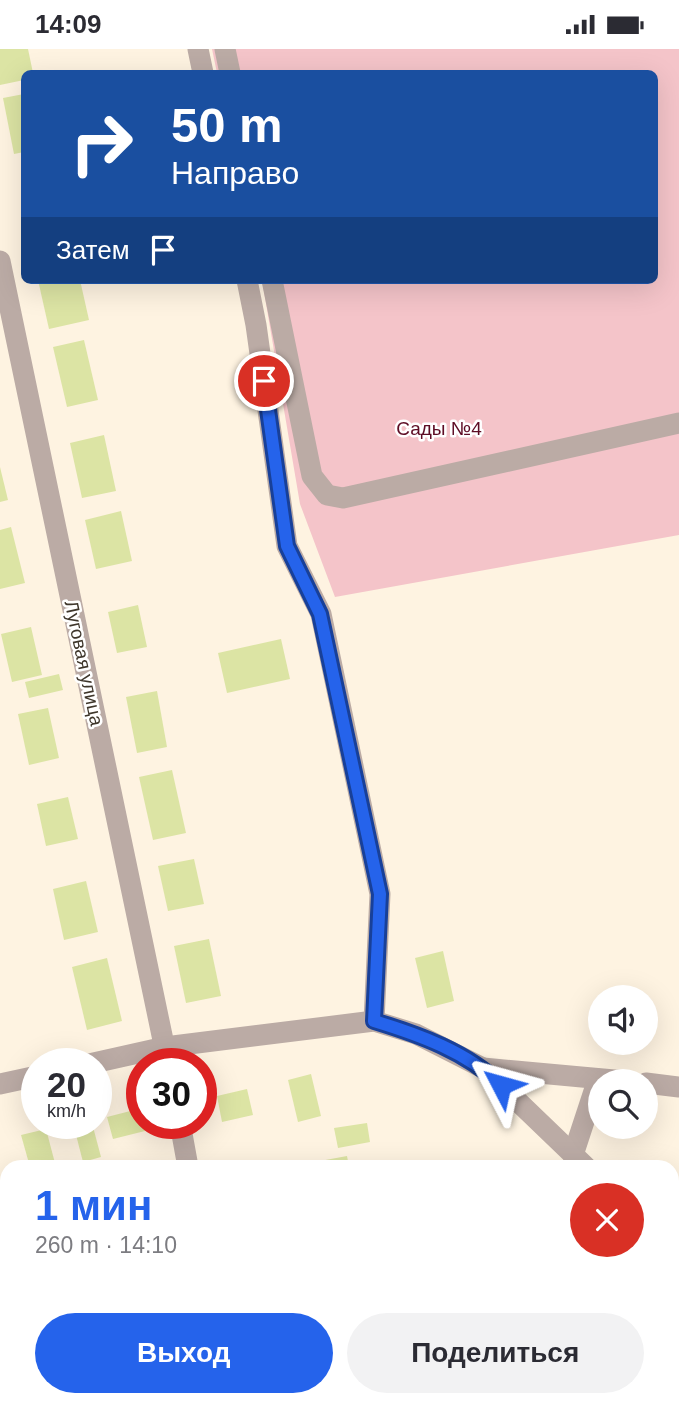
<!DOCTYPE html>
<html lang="ru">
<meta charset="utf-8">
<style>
:root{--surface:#fff;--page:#f2f2f3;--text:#2b2b33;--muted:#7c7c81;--accent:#2563eb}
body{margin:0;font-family:Helvetica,sans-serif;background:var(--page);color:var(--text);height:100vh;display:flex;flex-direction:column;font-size:26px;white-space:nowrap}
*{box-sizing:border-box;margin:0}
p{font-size:23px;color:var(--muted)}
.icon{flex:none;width:38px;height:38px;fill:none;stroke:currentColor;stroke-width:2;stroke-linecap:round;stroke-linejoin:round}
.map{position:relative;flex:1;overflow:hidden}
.sheet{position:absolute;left:0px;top:1111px;width:679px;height:247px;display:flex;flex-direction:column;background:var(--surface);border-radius:21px 21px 0 0;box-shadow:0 7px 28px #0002}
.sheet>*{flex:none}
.top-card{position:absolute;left:21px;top:21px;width:637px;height:214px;border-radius:10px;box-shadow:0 7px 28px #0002;background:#1a4fa0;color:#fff;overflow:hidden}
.controls{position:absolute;left:588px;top:936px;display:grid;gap:14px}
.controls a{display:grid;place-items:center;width:70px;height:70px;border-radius:50%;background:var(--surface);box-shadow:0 7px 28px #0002;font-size:35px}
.speed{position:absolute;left:21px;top:999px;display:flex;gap:14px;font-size:35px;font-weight:700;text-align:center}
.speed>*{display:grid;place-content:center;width:91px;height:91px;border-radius:50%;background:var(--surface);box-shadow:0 7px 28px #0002;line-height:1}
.speed small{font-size:18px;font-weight:400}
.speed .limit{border:10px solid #d22;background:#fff;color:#111}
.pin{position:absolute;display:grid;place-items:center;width:60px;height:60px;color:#fff;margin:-30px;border:4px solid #fff;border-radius:50%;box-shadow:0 2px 7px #0007}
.me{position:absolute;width:77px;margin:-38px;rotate:309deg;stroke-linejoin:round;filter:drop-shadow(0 0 5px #0008)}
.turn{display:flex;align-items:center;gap:24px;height:147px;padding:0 35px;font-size:32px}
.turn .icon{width:91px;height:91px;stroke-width:2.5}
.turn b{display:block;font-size:49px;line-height:60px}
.then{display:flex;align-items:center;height:66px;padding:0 35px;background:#0003;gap:14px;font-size:26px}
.round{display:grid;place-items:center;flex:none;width:74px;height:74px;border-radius:37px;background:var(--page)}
.summary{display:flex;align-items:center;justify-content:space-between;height:119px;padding:0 35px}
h1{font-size:42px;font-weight:700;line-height:52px;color:var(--accent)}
.button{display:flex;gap:14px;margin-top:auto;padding:14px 35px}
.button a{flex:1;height:80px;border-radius:42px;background:var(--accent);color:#fff;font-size:28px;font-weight:700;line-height:80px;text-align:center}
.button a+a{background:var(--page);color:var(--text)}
.status{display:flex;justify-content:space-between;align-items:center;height:49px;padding:0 35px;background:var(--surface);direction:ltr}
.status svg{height:19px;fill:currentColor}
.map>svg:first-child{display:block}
</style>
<div class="status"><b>14:09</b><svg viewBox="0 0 49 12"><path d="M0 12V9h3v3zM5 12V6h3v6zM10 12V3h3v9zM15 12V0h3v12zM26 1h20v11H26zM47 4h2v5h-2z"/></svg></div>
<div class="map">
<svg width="679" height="1357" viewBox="0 0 679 1357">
<rect width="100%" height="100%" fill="#fef3e1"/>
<path fill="#f4c4c9" d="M 212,0 L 679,0 L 679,486 L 335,548 L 300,455 L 262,231 L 654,231 L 654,24 L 217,24 Z"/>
<g fill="#dce4a4">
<path d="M 0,0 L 28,0 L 33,24 L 24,24 L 24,31 L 0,36 Z"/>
<path d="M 24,45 L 24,103 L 14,105 L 3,49 Z"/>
<path d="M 38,231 L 80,231 L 89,271 L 49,280 Z"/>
<path d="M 84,291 L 98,351 L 67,358 L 53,298 Z"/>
<path d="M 104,386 L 116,442 L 82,449 L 70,394 Z"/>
<path d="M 0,418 L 8,451 L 0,453 Z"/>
<path d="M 121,462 L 132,512 L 96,520 L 85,471 Z"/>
<path d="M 11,478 L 25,534 L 0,540 L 0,481 Z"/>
<path d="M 138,556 L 147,598 L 117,604 L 108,563 Z"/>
<path d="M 31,578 L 42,626 L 12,633 L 1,585 Z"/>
<path d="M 281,590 L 290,630 L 227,644 L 218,604 Z"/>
<path d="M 59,625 L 63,641 L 29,649 L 25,633 Z"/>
<path d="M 157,642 L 167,698 L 137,704 L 126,648 Z"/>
<path d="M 48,659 L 59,709 L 29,716 L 18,665 Z"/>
<path d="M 172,721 L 186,784 L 153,791 L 139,728 Z"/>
<path d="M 68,748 L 78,790 L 46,797 L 37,755 Z"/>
<path d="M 194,810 L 204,855 L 168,862 L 158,817 Z"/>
<path d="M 86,832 L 98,883 L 64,891 L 53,840 Z"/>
<path d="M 209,890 L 221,947 L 186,954 L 174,897 Z"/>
<path d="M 443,902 L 454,952 L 427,959 L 415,909 Z"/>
<path d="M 107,909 L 122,972 L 87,981 L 72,918 Z"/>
<path d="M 311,1025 L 321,1067 L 298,1073 L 288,1031 Z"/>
<path d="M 247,1040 L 253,1066 L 222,1073 L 217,1047 Z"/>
<path d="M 142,1059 L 142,1074 L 152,1074 L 153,1080 L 113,1090 L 107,1068 Z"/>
<path d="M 92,1074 L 101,1108 L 83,1113 L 74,1078 Z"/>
<path d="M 367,1074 L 370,1093 L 338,1099 L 334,1079 Z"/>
<path d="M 46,1080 L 56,1118 L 30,1118 L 21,1086 Z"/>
<path d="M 347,1107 L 349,1118 L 293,1118 L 293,1117 Z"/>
<path d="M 7,1314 L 7,1335 L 0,1337 L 0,1316 Z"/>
<path d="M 64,1351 L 101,1351 L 103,1357 L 66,1357 Z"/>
<path d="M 265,1351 L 307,1351 L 308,1357 L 267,1357 Z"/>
</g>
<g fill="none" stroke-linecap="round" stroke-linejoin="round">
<g stroke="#bbaba5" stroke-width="21">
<path d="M 198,0 L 203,24"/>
<path d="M 225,0 L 230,24"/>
<path d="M 0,212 L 168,1015"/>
<path d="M 247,231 L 256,276 L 287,497 L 321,565 L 380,845 L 374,972"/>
<path d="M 272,231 L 312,427 L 327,446 L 343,449 L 679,374"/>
<path d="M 89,1015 L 165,998 L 374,972 L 416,985 L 483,1019 L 586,1118"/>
<path d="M 483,1019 L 625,1032"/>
<path d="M 646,1034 L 679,1038"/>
<path d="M 0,1035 L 37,1027"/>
<path d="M 180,1074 L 188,1118"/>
<path d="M 573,1106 L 598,1030"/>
<path d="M 672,1206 L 679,1214"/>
<path d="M 0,1238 L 7,1237"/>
<path d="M 234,1351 L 235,1357"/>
<path d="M 7,1357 L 38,1351"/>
</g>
</g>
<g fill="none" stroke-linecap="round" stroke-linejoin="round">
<g stroke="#184099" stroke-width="18">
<path id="route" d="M 264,332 L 287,497 L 320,565 L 380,845 L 374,972 C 420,986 467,1003 501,1036"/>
</g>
<use href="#route" stroke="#2563eb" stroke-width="12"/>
</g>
<g text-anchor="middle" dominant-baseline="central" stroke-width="5" stroke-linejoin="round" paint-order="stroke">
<g font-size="19" fill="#5d0c24" stroke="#fff">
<text x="439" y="379">Сады №4</text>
</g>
<g font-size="19" fill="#3e362b" stroke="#fff">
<text transform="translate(84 614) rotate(78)">Луговая улица</text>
</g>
</g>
</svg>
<div class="controls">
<a><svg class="icon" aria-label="sound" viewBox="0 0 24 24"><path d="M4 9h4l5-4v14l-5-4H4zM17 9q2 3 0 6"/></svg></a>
<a><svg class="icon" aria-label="search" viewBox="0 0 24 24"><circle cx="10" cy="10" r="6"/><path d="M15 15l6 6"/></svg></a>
</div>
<div class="speed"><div>20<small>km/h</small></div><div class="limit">30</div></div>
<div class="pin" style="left:264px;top:332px;background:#d93025"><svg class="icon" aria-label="arrive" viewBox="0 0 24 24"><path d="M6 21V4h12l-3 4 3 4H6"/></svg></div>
<svg class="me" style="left:501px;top:1036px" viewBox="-20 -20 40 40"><path d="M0-17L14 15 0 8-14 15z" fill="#2563eb" stroke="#fff" stroke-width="4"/></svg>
<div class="top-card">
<div class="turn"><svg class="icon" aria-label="right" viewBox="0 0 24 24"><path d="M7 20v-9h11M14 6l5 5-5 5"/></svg><div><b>50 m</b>Направо</div></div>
<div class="then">Затем<svg class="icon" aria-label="arrive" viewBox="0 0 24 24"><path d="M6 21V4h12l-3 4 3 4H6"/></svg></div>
</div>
<section class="sheet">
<div class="summary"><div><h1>1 мин</h1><p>260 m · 14:10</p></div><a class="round" style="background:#d93025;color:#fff"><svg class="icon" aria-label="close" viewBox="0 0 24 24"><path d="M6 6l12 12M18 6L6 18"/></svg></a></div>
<div class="button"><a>Выход</a><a>Поделиться</a></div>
</section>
</div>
